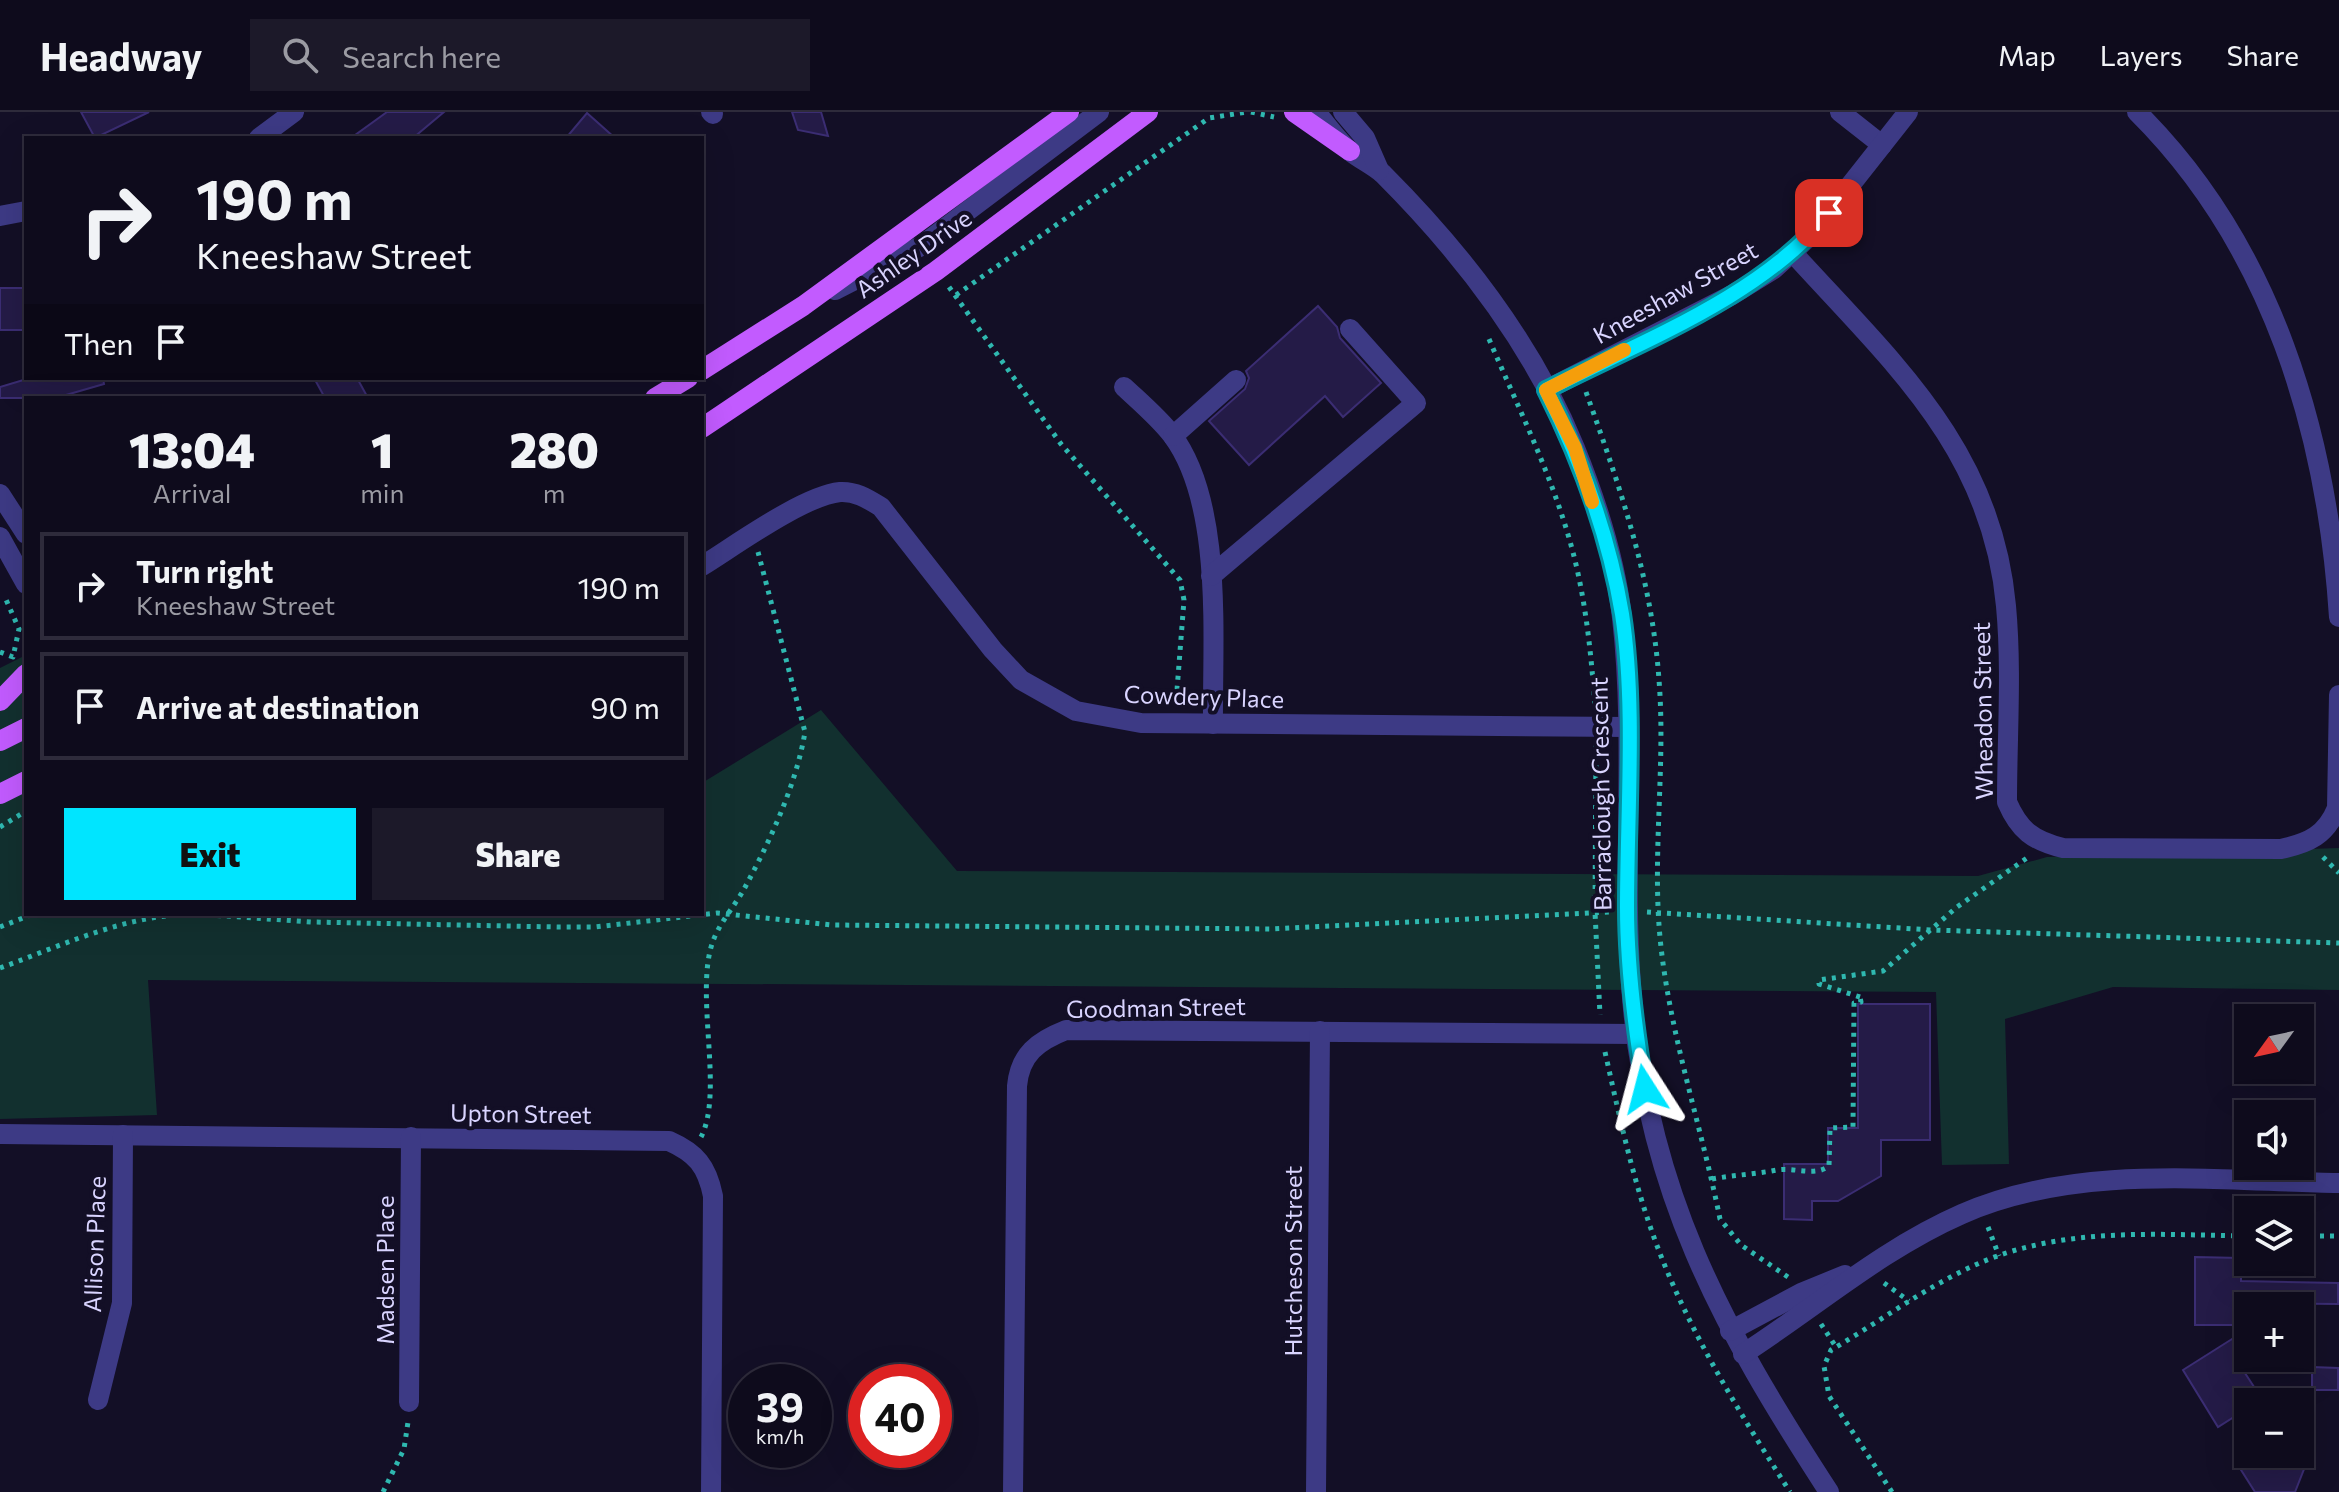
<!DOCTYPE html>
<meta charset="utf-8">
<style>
:root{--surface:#0e0b1c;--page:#1c1929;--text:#f1f3f6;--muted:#9b9ba3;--line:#2e2b3b;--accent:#00e5ff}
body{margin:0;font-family:Commissioner,sans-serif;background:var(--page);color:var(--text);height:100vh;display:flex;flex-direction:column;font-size:30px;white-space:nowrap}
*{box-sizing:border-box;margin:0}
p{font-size:26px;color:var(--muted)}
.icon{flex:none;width:44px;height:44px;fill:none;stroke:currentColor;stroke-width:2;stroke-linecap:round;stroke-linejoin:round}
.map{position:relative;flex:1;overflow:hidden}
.details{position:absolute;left:24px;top:284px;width:680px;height:520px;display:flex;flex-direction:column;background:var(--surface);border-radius:0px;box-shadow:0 8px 32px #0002,0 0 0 2px var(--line)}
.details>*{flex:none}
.guide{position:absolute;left:24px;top:24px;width:680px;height:244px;border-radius:0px;box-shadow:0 8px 32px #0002,0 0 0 2px var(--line);background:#0e0b1c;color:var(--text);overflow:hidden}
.needle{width:52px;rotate:237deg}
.buttons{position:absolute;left:2234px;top:892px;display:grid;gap:16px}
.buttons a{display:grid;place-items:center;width:80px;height:80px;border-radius:0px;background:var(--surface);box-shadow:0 8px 32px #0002,0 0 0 2px var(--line);font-size:40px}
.speed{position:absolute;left:728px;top:1252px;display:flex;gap:16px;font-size:40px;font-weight:700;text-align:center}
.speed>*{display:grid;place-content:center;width:104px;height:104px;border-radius:50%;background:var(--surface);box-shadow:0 8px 32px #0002,0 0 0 2px var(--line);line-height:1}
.speed small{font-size:20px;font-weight:400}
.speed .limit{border:12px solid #d22;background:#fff;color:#111}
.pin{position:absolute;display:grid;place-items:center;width:68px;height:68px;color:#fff;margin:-34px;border-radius:16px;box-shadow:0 4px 12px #0006}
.me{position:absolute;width:88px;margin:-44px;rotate:351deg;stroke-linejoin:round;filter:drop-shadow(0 0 6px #0008)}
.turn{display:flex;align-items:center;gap:28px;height:168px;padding:0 40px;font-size:36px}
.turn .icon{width:104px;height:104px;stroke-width:2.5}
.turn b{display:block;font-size:56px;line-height:68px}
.then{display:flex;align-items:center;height:76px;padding:0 40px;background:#0003;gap:16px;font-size:30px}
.eta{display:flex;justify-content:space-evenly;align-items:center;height:136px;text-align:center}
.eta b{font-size:48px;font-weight:800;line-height:56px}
.cta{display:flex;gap:16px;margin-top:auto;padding:16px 40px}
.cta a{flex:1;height:92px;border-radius:0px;background:var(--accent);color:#111;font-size:32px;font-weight:800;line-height:92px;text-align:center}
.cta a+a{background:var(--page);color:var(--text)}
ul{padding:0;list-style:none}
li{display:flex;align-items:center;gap:24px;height:108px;margin:0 16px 12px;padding:0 24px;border:4px solid var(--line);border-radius:0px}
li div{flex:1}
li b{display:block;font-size:30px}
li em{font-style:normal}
header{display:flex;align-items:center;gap:48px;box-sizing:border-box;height:112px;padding:0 40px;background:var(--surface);border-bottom:2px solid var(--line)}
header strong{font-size:38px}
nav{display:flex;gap:44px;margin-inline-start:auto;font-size:28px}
.search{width:560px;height:72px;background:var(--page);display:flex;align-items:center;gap:20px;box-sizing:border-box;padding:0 28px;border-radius:0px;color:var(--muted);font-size:30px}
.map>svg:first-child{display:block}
</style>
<header>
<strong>Headway</strong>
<div class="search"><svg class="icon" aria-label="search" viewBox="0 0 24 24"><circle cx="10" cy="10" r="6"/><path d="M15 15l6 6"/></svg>Search here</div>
<nav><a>Map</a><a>Layers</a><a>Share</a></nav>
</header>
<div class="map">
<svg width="2339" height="1380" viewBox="0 0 2339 1380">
<rect width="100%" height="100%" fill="#130f26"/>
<path fill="#12302f" d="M 26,543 L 26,802 L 702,802 L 702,671 L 821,598 L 957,759 L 1978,764 L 2047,745 L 2339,736 L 2339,878 L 2113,875 L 2005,907 L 2009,1052 L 1942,1053 L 1936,880 L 148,868 L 157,1003 L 0,1007 L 0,556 Z"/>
<g fill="#241b47" stroke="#3b2d73" stroke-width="2">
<path d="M 81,0 L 149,0 L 95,26 Z"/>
<path d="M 387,0 L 444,0 L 413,26 L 351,26 Z"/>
<path d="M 792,0 L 821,0 L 828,24 L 798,18 Z"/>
<path d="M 587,1 L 615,26 L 566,26 Z"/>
<rect x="0" y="176" width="26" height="42"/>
<path d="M 1318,194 L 1337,215 L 1340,226 L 1381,271 L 1343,305 L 1325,284 L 1249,353 L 1209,309 L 1245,277 L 1249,266 L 1246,259 Z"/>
<path d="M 30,266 L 103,266 L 104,272 L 66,283 L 67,286 L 0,286 L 0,275 Z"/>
<path d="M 314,266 L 357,266 L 368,286 L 325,286 Z"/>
<path d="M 1858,892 L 1930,892 L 1930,1028 L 1881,1028 L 1881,1064 L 1838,1089 L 1812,1089 L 1812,1108 L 1784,1107 L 1784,1052 L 1828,1052 L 1828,1016 L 1858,1016 Z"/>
<path d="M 2195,1145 L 2241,1146 L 2241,1169 L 2338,1171 L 2338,1192 L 2241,1191 L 2241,1213 L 2195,1213 Z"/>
<path d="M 2240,1222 L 2240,1235 L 2248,1235 L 2248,1255 L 2241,1255 L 2262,1287 L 2248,1290 L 2248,1296 L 2218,1315 L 2183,1258 Z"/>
<path d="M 2312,1255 L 2338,1256 L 2338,1278 L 2312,1278 Z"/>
<path d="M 2249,1342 L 2310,1342 L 2295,1380 L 2255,1380 L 2236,1350 Z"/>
</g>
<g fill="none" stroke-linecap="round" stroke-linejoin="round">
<g stroke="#2fb8b0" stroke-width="5" stroke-dasharray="4 6" stroke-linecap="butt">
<path d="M 1251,0 L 1274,5"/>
<path d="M 949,175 L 1061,332 L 1180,468 L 1184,488 L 1176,591"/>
<path d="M 956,183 L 1209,6 L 1247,0"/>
<path d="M 1489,227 C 1517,293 1549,357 1569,426 C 1585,480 1591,539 1595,595"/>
<path d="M 1586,280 C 1620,375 1652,467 1659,568 C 1666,656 1651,747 1661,835 C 1671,926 1702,1017 1720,1107 L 1741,1133 L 1788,1165"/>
<path d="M 0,540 L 13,545 L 19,517 L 4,483"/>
<path d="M 1596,633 L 1595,800 L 1600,903"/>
<path d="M 0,715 L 26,699"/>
<path d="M 2323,745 L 2339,761"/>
<path d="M 1647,800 L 1931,818 L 2339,831"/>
<path d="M 197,802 L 311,810 L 557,815 L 595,815 L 717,801 L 832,813 L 1271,817 L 1609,800"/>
<path d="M 0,815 L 33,802"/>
<path d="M 0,856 C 63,833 125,803 193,802"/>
<path d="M 1860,885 L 1819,872 L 1819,868 L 1883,859 L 1957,795 L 2027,746"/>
<path d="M 1605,940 C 1618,998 1630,1055 1649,1111 C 1681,1207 1736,1295 1790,1380"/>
<path d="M 701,1025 C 724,981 695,884 712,832 C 718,813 733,796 743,779 C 769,731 796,674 805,620 L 758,440"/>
<path d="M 1712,1067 C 1734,1063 1756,1062 1777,1058 C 1794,1055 1815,1065 1829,1054 L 1830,1016 L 1853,1015 L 1854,891 L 1861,890 L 1860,885"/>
<path d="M 1988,1115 L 1999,1144"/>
<path d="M 2300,1124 L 2339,1124"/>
<path d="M 1884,1171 L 1909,1189"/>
<path d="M 1821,1212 L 1836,1235"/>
<path d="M 383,1380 L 404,1337 L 408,1310"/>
<path d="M 1892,1380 L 1829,1284 L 1824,1254 L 1831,1238 C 1888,1205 1942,1162 2006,1141 C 2085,1116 2167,1123 2248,1124"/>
</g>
<g stroke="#3d3a85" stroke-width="20">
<path d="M 711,0 L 713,2"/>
<path d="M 1316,0 C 1327,13 1338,29 1351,40 C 1361,48 1373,53 1383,62 C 1461,140 1533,233 1575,336 C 1596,388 1616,450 1622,506 C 1636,628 1622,751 1631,873 C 1645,1076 1721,1214 1829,1380"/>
<path d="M 1343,0 L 1365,26 L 1379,58"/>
<path d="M 1840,0 L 1882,33"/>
<path d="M 2137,0 C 2272,134 2327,320 2339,505"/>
<path d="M 259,26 L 294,0"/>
<path d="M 0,104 L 26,99"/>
<path d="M 1793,141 C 1892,250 1992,337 2006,494 C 2012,558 2007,625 2007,690 C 2019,718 2033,729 2063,736 L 2281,737 C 2309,731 2326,723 2337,696 L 2339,583"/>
<path d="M 835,178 L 921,134 L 1099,0"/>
<path d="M 1124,275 C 1140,290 1159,306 1172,323 C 1224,392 1212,529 1213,612"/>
<path d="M 1546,278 L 1732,183 L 1774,157 L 1811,123 L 1908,0"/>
<path d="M 1173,324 L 1236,268"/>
<path d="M 0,382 L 26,422"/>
<path d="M 0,425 L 26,472"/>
<path d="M 702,454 C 736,433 803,384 840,380 C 856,379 868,387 881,395 L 993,538 L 1021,568 L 1076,599 L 1141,611 L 1628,615"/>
<path d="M 1211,464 L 1416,291 L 1350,217"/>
<path d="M 0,1022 L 669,1029 C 696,1041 707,1054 713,1084 L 711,1380"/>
<path d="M 1730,1219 L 1801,1181 L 1845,1163"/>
<path d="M 1743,1242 C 1816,1195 1882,1137 1962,1102 C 2078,1051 2215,1069 2339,1071"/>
<path d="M 98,1288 L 122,1191 L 123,1023"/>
<path d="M 409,1290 L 411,1025"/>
<path d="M 1013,1380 L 1017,974 C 1020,942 1038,929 1066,918 L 1636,922"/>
<path d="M 1316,1380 L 1320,919"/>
</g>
<g stroke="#c25bff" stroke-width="20">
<path d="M 1294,0 L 1350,39"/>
<path d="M 702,258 L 803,194 L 1069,0"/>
<path d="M 655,286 L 688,266"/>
<path d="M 702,316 L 936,159 L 1148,0"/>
<path d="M 0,589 L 26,562"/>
<path d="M 0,629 L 26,616"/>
<path d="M 0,682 L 26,669"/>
</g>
</g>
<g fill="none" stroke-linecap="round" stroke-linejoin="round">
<g stroke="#0095a6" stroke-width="20">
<path id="route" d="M 1645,977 C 1635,917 1627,856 1627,795 C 1627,702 1636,593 1622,502 C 1609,424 1581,348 1546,278 C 1640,230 1763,184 1829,101"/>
</g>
<use href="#route" stroke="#00e5ff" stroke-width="14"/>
<path stroke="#f59e0b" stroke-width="14" d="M 1592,390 L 1575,336 L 1546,278 L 1624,238"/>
</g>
<g text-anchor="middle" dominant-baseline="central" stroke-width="8" stroke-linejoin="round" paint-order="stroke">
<g font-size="24" fill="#d9d4ff" stroke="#130f26">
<text transform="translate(913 141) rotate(-35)">Ashley Drive</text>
<text transform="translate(1675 180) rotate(-29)">Kneeshaw Street</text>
<text transform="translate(1204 584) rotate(2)">Cowdery Place</text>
<text transform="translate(1982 599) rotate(-91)">Wheadon Street</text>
<text transform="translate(1600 682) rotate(-91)">Barraclough Crescent</text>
<text transform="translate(1156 895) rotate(-1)">Goodman Street</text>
<text transform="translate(521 1001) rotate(1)">Upton Street</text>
<text transform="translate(94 1132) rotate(-88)">Allison Place</text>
<text transform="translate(1292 1149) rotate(-90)">Hutcheson Street</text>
<text transform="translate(384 1158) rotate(-90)">Madsen Place</text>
</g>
</g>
</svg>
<div class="buttons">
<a><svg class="needle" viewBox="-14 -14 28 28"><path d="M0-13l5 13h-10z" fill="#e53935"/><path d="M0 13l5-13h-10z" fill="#9b9ba3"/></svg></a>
<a><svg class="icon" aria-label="sound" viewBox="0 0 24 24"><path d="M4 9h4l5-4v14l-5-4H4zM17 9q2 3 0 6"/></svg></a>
<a><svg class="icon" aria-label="layers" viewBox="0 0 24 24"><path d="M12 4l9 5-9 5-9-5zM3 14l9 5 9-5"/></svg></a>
<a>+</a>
<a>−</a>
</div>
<div class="speed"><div>39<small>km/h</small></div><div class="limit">40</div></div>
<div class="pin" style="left:1829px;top:101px;background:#d93025"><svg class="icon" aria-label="arrive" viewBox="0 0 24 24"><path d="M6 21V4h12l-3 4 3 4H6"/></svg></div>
<svg class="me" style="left:1645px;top:977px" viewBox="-20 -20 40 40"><path d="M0-17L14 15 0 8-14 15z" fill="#00e5ff" stroke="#fff" stroke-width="4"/></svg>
<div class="guide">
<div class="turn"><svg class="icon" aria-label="right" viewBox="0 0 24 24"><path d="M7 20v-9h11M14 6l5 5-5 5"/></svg><div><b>190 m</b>Kneeshaw Street</div></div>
<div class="then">Then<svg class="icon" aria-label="arrive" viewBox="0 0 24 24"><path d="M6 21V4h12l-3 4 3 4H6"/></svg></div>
</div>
<section class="details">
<div class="eta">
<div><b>13:04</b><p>Arrival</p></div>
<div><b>1</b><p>min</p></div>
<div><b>280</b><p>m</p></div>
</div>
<ul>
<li><svg class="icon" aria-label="right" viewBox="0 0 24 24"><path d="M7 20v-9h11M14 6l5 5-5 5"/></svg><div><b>Turn right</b><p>Kneeshaw Street</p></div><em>190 m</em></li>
<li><svg class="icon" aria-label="arrive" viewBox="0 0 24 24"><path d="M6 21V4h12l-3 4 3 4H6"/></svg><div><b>Arrive at destination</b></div><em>90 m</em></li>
</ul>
<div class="cta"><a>Exit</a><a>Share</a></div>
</section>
</div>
